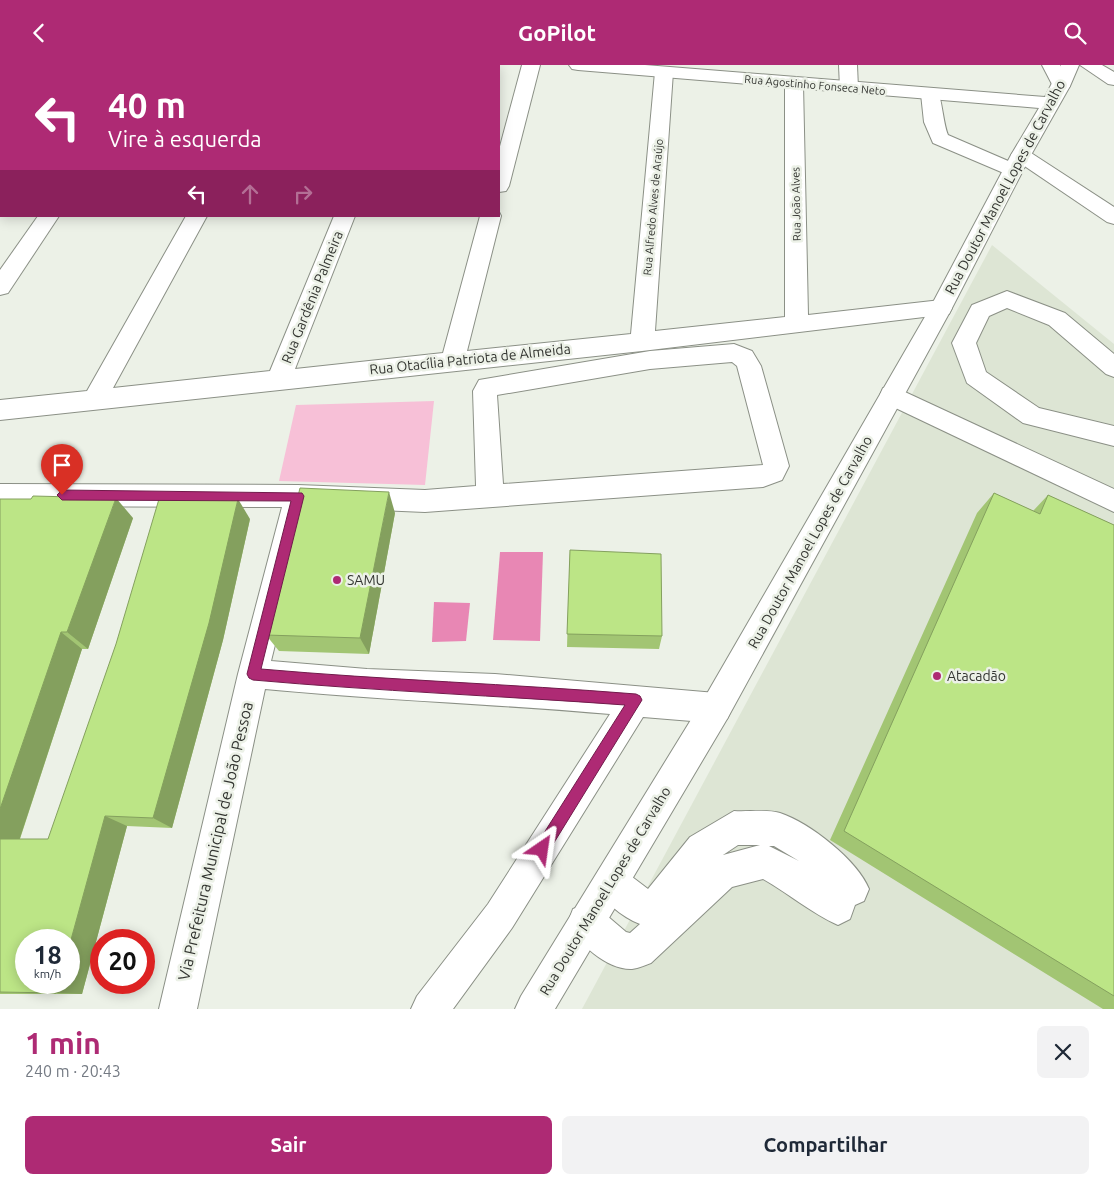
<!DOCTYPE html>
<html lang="pt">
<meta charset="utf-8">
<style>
:root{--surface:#fff;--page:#f2f2f3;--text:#1f2937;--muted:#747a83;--accent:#ae2a74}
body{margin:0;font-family:Ubuntu,sans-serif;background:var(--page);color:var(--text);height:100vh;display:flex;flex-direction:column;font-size:19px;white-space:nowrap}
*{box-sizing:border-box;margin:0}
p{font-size:16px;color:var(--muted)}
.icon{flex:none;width:28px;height:28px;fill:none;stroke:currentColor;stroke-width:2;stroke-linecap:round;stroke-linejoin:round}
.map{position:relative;height:944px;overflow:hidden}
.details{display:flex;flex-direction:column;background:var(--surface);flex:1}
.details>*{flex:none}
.banner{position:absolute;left:0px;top:0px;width:500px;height:152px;box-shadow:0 2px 12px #0003;background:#ae2a74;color:#fff;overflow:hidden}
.speed{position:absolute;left:15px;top:864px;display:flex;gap:10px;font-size:25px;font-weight:700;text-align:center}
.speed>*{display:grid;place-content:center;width:65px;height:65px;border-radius:50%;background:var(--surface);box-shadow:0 2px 12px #0003;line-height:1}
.speed small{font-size:12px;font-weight:400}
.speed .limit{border:8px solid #d22;background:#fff;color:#111}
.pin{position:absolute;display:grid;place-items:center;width:42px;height:42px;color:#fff;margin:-51px -21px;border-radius:50% 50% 50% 0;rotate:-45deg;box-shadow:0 0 5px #0007}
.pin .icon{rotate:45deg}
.me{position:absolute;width:55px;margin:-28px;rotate:32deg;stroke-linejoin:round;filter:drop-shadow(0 0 4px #0008)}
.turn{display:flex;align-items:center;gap:18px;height:105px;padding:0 25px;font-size:22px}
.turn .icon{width:65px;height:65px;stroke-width:2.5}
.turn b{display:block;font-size:35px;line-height:42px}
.lanes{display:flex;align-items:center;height:48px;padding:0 25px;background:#0003;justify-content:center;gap:25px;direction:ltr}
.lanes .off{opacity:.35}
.round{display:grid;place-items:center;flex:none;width:52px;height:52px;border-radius:8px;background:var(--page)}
.head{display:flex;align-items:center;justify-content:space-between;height:85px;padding:0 25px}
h1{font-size:30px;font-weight:600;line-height:38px;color:var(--accent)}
.cta{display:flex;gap:10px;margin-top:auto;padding:10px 25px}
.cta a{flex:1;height:58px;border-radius:8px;background:var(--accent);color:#fff;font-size:20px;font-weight:600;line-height:58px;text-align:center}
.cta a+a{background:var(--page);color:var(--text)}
header{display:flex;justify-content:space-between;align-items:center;height:65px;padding:0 25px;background:var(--accent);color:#fff;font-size:22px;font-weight:600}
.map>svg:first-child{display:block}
</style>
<header><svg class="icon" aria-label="back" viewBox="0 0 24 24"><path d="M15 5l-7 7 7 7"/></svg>GoPilot<svg class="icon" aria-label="search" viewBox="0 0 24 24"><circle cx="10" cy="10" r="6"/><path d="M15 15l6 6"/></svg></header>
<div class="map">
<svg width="1114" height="944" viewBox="0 0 1114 944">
<rect width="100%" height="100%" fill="#ecf1e7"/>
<path fill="#dde5d4" d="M 992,180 L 1114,279 L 1114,944 L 582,944 Z"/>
<path fill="#f7c0d7" d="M 434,336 L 425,420 L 279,416 L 296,340 Z"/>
<g fill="#e887b4">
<path d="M 500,487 L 543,487 L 540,576 L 493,575 Z"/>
<path d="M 434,537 L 470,538 L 466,576 L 432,577 Z"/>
</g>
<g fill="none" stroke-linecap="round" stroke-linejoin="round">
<g stroke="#8b9086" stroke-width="2">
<g id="minor">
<rect x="272" y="0" width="18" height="1"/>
<path d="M 522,0 L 540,0 L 509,121 L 506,126 L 499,127 L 499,85 Z"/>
<path d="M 839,0 L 857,0 L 858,23 L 855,27 L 843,27 L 840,23 Z"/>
<path d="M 1042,0 L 1060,0 L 1070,21 L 1067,25 L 1055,25 Z"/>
<path d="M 1080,0 L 1102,0 L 1114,7 L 1114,20 L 1108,19 Z"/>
<path d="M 664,2 L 670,3 L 673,7 L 655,266 L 785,252 L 785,19 L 788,15 L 800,15 L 803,19 L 808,250 L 941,235 L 949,237 L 952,243 L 949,249 L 642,286 L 0,355 L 0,335 L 87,326 L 186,151 L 207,151 L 113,323 L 270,306 L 334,151 L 355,151 L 295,304 L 443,288 L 480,151 L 499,151 L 499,147 L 501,151 L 467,286 L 631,269 L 655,7 L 658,3 Z"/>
<path d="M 930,23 L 937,25 C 942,33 943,58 948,70 L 1020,101 L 1023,105 L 1020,109 L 1013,111 L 1006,109 L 933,78 L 924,57 L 921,29 L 923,25 Z"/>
<path d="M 1021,84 L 1028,86 L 1114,142 L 1114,159 L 1107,157 L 1014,94 L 1011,90 L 1014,86 Z"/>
<path d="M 38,151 L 59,151 L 8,228 L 0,230 L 0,205 Z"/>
<path d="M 1007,226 L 1065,248 L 1114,289 L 1114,312 L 1106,309 L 1049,260 L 1007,243 L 989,251 L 976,278 L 986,307 L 1039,343 L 1114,361 L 1114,381 L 1023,358 L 967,318 L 952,278 L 972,240 Z"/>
<path d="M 734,279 L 752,286 L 761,301 L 789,401 L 782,415 L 763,422 L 425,447 L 309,442 L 271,596 L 367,604 L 495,609 L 716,628 L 727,632 L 732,643 L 727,654 L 716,658 L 643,652 L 512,863 L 453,944 L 411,944 L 417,931 L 488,839 L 610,649 C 495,639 380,635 265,624 L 197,944 L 159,944 L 238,609 L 282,442 L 0,441 L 0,419 L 298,420 L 425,425 L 476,421 L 473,326 L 479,315 L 650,286 ZM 732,297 L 737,301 L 763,400 L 503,419 L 497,330 L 650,304 Z"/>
<path d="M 892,321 L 1114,424 L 1114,447 L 883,337 L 880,330 L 883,323 Z"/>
<path d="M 734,746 C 748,747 767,744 780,748 C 810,758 857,795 869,824 L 864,836 L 855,840 L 850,854 L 838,860 C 811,848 788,828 763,814 L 732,822 L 651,898 C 645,900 639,903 632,904 C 607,905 577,878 568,857 L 573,844 L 586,839 L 599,844 L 626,867 L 630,868 L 640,859 C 622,852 601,835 594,817 L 599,805 L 611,800 L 623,805 L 648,824 L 690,772 ZM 738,780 L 760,780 L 723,790 ZM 769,781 L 774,781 L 799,796 Z"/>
</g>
</g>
<g stroke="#8b9086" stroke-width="2">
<path id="major" d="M 569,0 L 645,0 L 1045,32 L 1061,0 L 1079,0 L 1070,21 L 1031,90 L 952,243 L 727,654 L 555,944 L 515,944 L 521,931 L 705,632 L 930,243 L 1011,90 L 1039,43 L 578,5 L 572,4 Z"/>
</g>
<use href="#minor" fill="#fff" fill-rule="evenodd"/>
<use href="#major" fill="#fff" fill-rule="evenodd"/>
</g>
<g fill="#a2c573">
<path d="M 994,428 L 1033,446 L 1048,430 L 1114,460 L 1114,944 L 1103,944 L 830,775 L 977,448 Z"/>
<path d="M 0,434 L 133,453 L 88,584 L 82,584 L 20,774 L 48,774 L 250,454 L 223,575 L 172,763 L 127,761 L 82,929 L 0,929 Z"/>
<path d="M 395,448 L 369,589 L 279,586 L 266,570 Z"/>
<path d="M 570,485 L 662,571 L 659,584 L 567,582 Z"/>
</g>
<g fill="#84a05e">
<path d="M 389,427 L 395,448 L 369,589 L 360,573 Z"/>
<path d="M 116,433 L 133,453 L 88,584 L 67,567 Z"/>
<path d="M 238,434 L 250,454 L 223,575 L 172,763 L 153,753 Z"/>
<path d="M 61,567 L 82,584 L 17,782 L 0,777 L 0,744 Z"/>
<path d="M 105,751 L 127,761 L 82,929 L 56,928 L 59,918 L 69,918 L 69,882 Z"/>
</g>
<g fill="#bce586" stroke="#84a05e">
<path d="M 300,423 L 389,427 L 360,573 L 266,570 L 279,508 Z"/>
<path d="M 994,428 L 1040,449 L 1048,430 L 1114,460 L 1114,931 L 844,766 Z"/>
<path d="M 33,431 L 116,433 L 67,567 L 61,567 L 0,744 L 0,434 L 31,434 Z"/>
<path d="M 159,434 L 238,434 L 209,558 L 153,753 L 105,751 L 69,882 L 69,875 L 26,875 L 26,918 L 59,918 L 56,928 L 0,927 L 0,774 L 48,774 L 116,579 Z"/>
<path d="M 570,485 L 661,489 L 662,571 L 567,569 Z"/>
</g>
<path fill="#ae2a74" stroke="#711b4b" d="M 62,425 L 302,428 L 304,431 L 261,604 C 386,615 511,619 636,629 L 640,631 L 642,635 L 547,789 L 542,791 L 537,789 L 535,784 L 537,779 L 625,640 C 501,631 377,626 253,615 L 249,613 L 247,609 L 291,436 L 62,435 L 57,430 Z"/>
<g fill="#ae2a74" stroke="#ecf1e7" stroke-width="2">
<circle cx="337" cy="515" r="5"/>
<circle cx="937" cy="611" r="5"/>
</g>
<g text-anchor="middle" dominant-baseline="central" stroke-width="5" stroke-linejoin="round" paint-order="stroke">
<g font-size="11" fill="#333531" stroke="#ecf1e7">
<text transform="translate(815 20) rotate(5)">Rua Agostinho Fonseca Neto</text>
<text transform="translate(796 139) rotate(-91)">Rua João Alves</text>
<text transform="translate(653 142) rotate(-85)">Rua Alfredo Alves de Araújo</text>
</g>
<g font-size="14" fill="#333531" stroke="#ecf1e7">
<text transform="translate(1005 122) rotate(-62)">Rua Doutor Manoel Lopes de Carvalho</text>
<text transform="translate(312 232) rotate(-68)">Rua Gardênia Palmeira</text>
<text transform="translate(470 294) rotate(-6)">Rua Otacília Patriota de Almeida</text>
<text transform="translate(810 477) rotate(-61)">Rua Doutor Manoel Lopes de Carvalho</text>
<text transform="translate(605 826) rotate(-59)">Rua Doutor Manoel Lopes de Carvalho</text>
</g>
<g font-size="14" fill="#333531" stroke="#ecf1e7" text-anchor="start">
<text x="347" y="515">SAMU</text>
<text x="947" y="611">Atacadão</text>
</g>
<g font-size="16" fill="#333531" stroke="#ecf1e7">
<text transform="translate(215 776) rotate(-77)">Via Prefeitura Municipal de João Pessoa</text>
</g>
</g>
</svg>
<div class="speed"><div>18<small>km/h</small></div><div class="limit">20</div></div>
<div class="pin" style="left:62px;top:430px;background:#d93025"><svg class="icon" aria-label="arrive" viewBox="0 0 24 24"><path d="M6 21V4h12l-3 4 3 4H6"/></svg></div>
<svg class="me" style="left:542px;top:784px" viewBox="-20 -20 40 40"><path d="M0-17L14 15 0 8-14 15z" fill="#ae2a74" stroke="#fff" stroke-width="4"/></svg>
<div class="banner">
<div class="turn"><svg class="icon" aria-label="left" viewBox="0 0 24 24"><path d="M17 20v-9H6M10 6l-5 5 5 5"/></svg><div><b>40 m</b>Vire à esquerda</div></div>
<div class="lanes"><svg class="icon" aria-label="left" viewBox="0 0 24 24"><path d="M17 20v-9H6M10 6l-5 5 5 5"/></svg><svg class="icon off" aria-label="ahead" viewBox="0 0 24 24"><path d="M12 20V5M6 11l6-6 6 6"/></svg><svg class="icon off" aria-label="right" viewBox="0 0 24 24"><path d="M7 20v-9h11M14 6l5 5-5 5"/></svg></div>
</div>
</div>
<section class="details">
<div class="head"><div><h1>1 min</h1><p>240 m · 20:43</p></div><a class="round"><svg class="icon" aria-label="close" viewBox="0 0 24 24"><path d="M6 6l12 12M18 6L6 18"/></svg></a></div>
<div class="cta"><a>Sair</a><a>Compartilhar</a></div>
</section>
